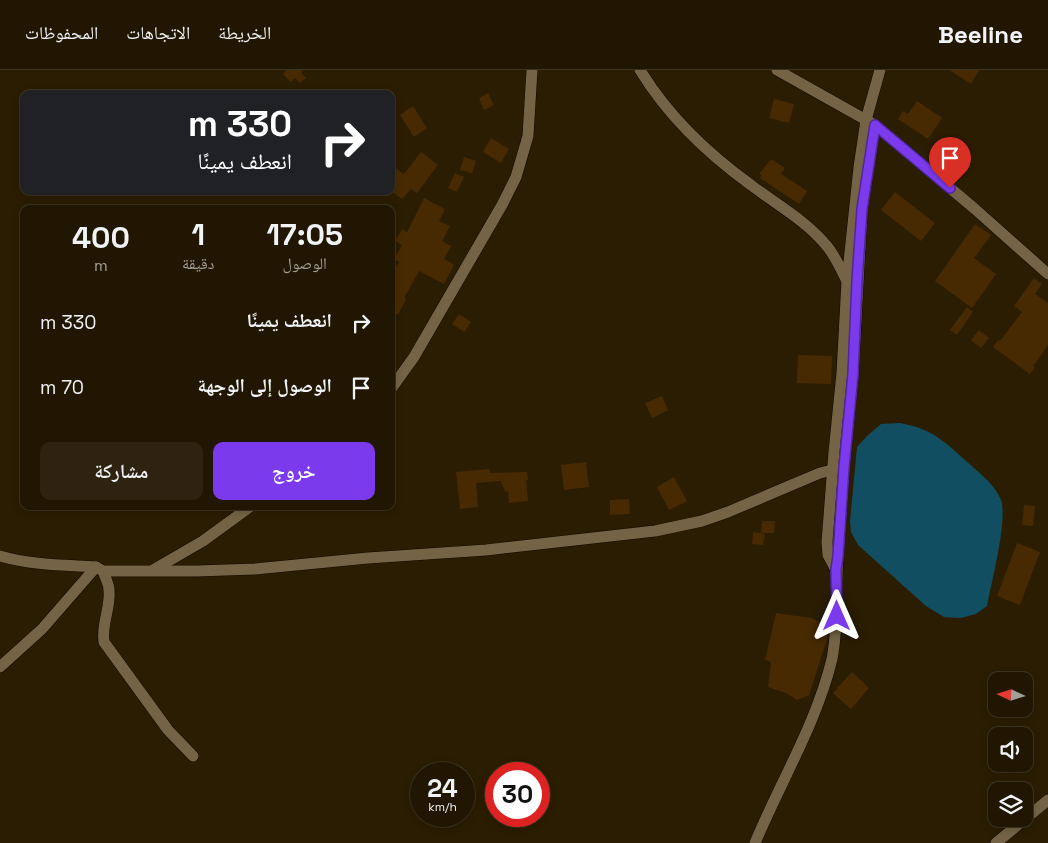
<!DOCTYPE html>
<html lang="ar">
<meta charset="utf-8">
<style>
:root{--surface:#201601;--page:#2d2310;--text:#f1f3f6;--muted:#a29f99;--line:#3d3523;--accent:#7c3aed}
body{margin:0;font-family:"Space Grotesk","Noto Naskh Arabic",sans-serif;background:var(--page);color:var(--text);direction:rtl;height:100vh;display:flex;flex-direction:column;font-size:19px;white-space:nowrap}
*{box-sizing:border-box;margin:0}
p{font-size:16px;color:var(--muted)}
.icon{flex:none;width:28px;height:28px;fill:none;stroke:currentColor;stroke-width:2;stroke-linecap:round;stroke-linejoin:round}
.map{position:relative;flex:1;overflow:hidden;direction:ltr}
.details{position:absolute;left:20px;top:135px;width:375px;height:305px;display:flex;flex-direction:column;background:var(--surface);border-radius:10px;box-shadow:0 2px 8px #0003,0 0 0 1px var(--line);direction:rtl}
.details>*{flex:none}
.guide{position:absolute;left:20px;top:20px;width:375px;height:105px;border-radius:10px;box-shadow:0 2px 8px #0003,0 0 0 1px var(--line);direction:rtl;background:#202124;color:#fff;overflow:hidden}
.needle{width:32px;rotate:274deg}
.buttons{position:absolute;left:988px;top:602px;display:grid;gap:10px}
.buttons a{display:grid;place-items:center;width:45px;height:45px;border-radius:10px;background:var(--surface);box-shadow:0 2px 8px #0003,0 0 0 1px var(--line);font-size:25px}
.speed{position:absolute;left:410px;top:692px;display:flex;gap:10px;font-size:25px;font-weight:700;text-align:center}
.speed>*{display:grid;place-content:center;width:65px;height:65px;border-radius:50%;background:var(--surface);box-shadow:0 2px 8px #0003,0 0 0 1px var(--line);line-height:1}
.speed small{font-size:12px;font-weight:400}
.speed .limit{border:8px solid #d22;background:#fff;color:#111}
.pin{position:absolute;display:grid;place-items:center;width:42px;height:42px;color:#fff;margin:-51px -21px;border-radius:50% 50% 50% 0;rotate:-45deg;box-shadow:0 0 5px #0007}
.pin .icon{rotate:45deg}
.me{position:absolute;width:55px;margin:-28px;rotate:0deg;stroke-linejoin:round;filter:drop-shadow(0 0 4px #0008)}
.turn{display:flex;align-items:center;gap:18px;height:105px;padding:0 20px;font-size:22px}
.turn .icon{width:65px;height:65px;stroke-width:2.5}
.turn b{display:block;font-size:35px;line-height:42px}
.eta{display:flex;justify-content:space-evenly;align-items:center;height:85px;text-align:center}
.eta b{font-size:30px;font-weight:600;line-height:35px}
.action{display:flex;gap:10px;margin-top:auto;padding:10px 20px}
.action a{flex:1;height:58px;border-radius:10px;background:var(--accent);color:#fff;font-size:20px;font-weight:600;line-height:58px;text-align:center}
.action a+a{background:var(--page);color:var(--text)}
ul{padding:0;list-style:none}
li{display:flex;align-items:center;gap:15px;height:65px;padding:0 20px}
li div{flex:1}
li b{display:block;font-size:19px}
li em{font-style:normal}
header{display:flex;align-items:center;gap:30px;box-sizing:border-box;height:70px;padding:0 25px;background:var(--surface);border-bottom:1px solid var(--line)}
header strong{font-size:24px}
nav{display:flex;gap:28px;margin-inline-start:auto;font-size:18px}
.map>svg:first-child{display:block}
</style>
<header>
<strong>Beeline</strong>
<nav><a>الخريطة</a><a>الاتجاهات</a><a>المحفوظات</a></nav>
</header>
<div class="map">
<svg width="1048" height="773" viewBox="0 0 1048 773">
<rect width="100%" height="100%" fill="#2b1d01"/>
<path fill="#124e61" d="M 900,353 C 931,359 942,369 965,390 C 978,402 994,413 1001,430 C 1008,449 991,514 987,536 L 976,544 L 961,548 L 944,547 L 926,536 L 858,475 L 851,462 L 850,451 L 857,377 L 867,366 L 881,354 Z"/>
<g fill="#472a02">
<path d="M 287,0 L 303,0 L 301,2 L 306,8 L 300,13 L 295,8 L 291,12 L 283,4 Z"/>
<path d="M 949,0 L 979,0 L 971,14 Z"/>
<path d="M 488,23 L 494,35 L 484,40 L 479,28 Z"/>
<path d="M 774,29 L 794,34 L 789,53 L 769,48 Z"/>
<path d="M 917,31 L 942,48 L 928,69 L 898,49 L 903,41 L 908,44 Z"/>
<path d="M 413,36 L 427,58 L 414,67 L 400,45 Z"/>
<path d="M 491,68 L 509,79 L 501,93 L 483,82 Z"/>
<path d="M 421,82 L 438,95 L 417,123 L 411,119 L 402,129 L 391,121 L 391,95 L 404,104 Z"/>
<path d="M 464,87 L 476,91 L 472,103 L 460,100 Z"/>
<path d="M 771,89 L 785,98 L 781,104 L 807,121 L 799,134 L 760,108 L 762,105 L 759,104 Z"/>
<path d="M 455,103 L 464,107 L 457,122 L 448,118 Z"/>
<path d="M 895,122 L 935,153 L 921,171 L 881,140 Z"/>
<path d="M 424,128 L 445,139 L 439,151 L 450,156 L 442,171 L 451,176 L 444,189 L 454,195 L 444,214 L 419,201 L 404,228 L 406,229 L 398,245 L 391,241 L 391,206 L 399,192 L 394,189 L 402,175 L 395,171 L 402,159 L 407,162 Z"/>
<path d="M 975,154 L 991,165 L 974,188 L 996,204 L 972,238 L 935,211 Z"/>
<path d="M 1034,208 L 1042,214 L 1035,224 L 1048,233 L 1048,275 L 1033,296 L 1035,297 L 1030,304 L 993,277 L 998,270 L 1000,271 L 1022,242 L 1014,236 Z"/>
<path d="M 967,237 L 973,242 L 957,265 L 950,260 Z"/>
<path d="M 459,244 L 471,252 L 464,262 L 452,254 Z"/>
<path d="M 979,260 L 989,268 L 981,278 L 971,270 Z"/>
<path d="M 798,285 L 832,286 L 831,314 L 797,313 Z"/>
<path d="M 662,326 L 668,340 L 652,348 L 645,333 Z"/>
<path d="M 586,392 L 589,417 L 564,420 L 561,395 Z"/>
<path d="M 489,399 L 490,403 L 527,402 L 528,410 L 526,410 L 528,431 L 509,433 L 508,421 L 505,422 L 501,411 L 476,413 L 478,437 L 460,439 L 456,402 Z"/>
<path d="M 674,407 L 687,431 L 669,440 L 657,417 Z"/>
<path d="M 629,429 L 630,444 L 610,445 L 610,430 Z"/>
<path d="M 1024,435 L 1035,436 L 1033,456 L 1022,455 Z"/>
<path d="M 762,451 L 775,451 L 774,463 L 761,463 Z"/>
<path d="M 753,462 L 765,464 L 763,475 L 752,474 Z"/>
<path d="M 1017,473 L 1040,482 L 1020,535 L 997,526 Z"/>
<path d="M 776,543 L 811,548 L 828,555 L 827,569 L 809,625 L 797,630 L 786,623 L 768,617 L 771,592 L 765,590 Z"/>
<path d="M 852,602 L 869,618 L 851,639 L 833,623 Z"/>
</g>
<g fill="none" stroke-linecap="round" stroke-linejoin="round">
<g stroke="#110700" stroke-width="12">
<g id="minor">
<path d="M 640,0 C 668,46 708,84 751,115 C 777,135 805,150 826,175 C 835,185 841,200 847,211"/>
<path d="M 777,0 L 875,55 L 975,139 L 1048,204"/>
<path d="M 391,319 L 414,287 L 502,135 L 516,107 L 528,66 L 532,0"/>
<path d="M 0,486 C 31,495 64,495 96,497 L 103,501 L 197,501 L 255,499 L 368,488 L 486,480 L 655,461 L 702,451 L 728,442 L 820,403 L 844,397"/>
<path d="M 153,500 L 203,471 L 251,436"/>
<path d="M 836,500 L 828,485 L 827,472 L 834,382 L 842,303 L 847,211 L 859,97 L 866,50 L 880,0"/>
<path d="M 103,501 C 105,507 109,514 109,520 C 111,538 101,554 104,572 L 168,660 L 193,686"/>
<path d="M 0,597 L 42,559 L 96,497"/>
<path d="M 755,773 C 780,713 817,652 832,589 C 839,553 835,521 838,486 L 844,397 L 853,304 L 862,139 L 875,55"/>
<path d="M 996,773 L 1048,730"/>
</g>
</g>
<use href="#minor" stroke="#746445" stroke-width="11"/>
</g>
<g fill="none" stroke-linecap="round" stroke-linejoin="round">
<g stroke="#51269a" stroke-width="12">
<path id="route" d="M 837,546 L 836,500 L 838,486 L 844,397 L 853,304 L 857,211 L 862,139 L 875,55 L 950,118"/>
</g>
<use href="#route" stroke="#7c3aed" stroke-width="9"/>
</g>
</svg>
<div class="buttons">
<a><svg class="needle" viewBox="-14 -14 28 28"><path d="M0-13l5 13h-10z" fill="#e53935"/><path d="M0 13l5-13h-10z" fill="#a29f99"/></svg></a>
<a><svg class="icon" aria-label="sound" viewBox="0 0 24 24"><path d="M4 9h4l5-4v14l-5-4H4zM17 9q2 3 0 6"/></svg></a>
<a><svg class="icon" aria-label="layers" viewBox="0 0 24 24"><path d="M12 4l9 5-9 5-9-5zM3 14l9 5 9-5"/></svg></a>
</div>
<div class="speed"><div>24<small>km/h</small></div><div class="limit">30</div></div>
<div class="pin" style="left:950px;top:118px;background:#d93025"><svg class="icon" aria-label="arrive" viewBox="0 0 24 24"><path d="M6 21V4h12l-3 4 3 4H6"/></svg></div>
<svg class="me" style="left:837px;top:546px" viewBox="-20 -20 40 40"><path d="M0-17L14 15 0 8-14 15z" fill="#7c3aed" stroke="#fff" stroke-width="4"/></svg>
<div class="guide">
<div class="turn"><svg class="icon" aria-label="right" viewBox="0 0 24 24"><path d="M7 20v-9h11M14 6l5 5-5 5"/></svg><div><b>330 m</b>انعطف يمينًا</div></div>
</div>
<section class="details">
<div class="eta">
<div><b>17:05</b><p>الوصول</p></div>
<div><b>1</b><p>دقيقة</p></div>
<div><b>400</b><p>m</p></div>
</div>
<ul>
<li><svg class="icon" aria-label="right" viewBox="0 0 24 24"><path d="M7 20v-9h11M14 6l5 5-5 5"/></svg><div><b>انعطف يمينًا</b></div><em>330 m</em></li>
<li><svg class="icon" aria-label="arrive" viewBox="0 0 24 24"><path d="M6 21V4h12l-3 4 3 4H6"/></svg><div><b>الوصول إلى الوجهة</b></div><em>70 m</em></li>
</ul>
<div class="action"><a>خروج</a><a>مشاركة</a></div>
</section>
</div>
